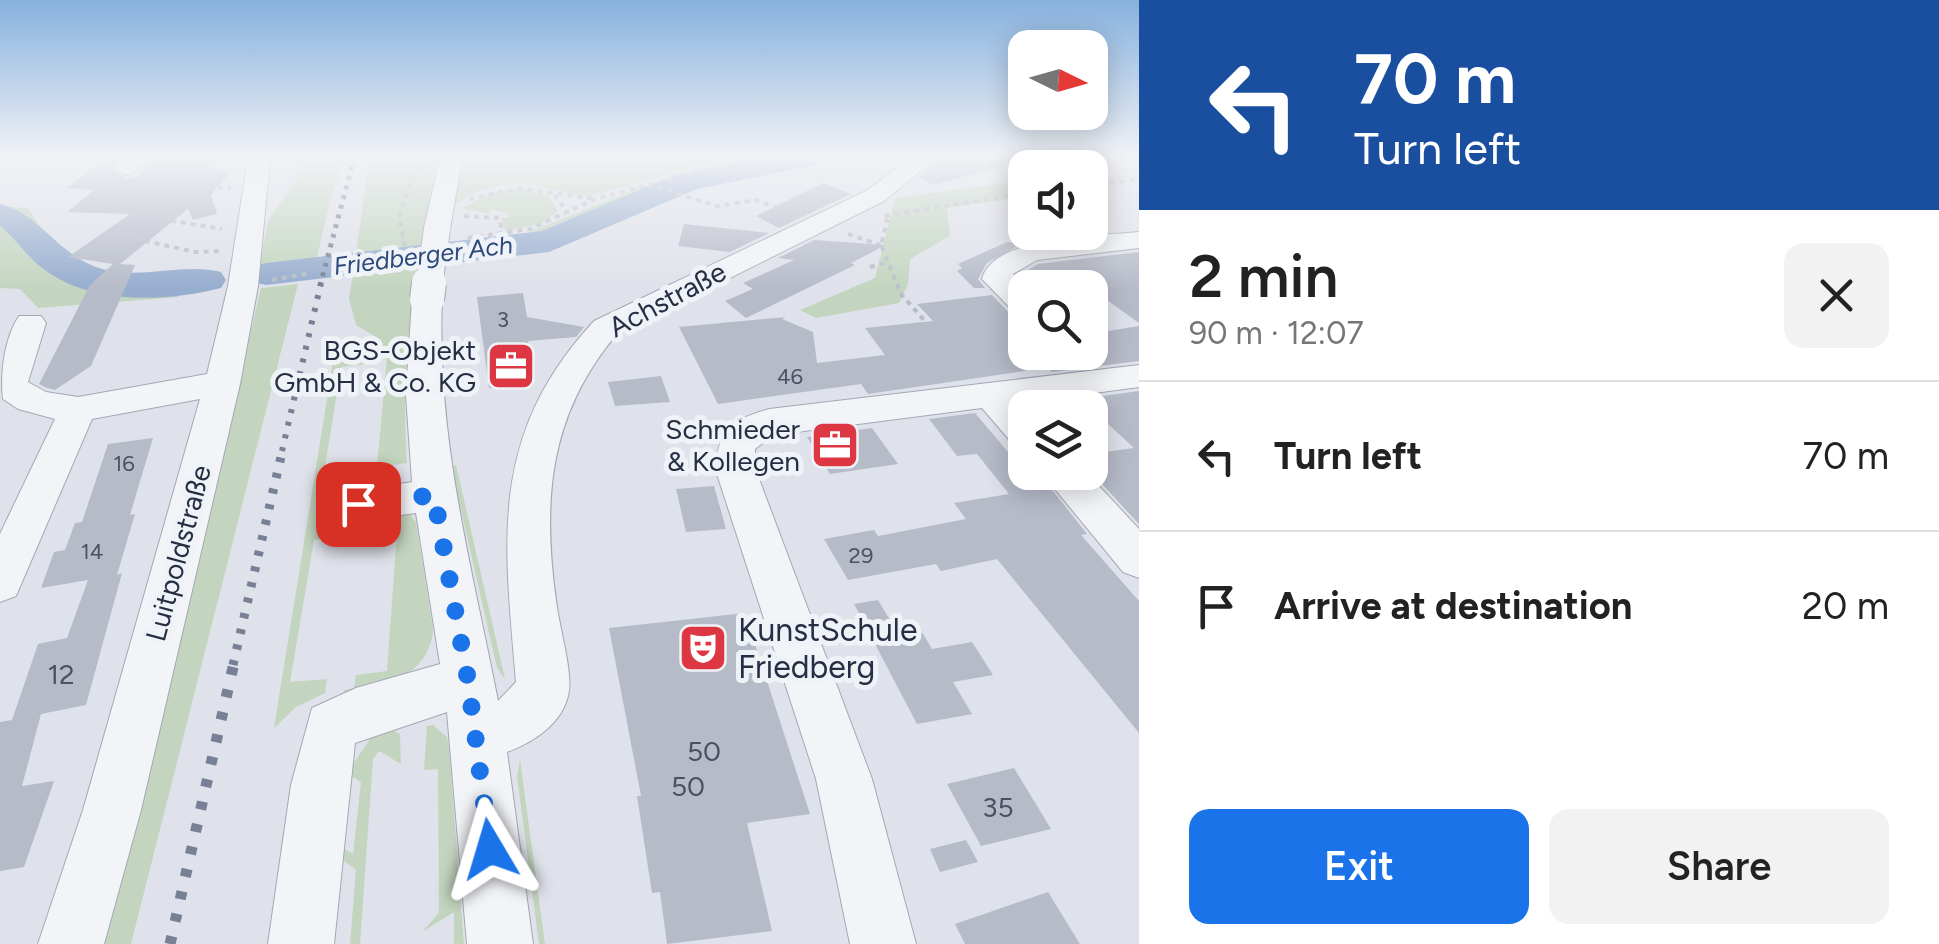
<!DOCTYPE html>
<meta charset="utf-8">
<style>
:root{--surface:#fff;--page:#f2f2f2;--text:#222;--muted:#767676;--line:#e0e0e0;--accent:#1a73e8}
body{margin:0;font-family:Figtree,sans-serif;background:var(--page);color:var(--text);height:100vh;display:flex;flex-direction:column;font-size:38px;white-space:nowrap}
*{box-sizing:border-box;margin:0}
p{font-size:32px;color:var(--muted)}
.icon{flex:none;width:55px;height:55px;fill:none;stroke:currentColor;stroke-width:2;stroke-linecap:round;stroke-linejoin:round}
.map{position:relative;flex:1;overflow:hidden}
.details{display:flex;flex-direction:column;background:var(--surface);width:800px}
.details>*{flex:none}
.guide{background:#1a4fa0;color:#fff;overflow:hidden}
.needle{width:65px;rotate:95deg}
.buttons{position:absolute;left:1008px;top:30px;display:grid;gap:20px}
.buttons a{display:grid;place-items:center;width:100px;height:100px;border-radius:20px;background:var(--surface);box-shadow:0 5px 25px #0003;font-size:50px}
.pin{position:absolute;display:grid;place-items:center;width:85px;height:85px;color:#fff;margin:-42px;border-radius:20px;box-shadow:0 5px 15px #0006}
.me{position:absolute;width:110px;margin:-55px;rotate:353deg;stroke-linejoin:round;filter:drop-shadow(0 0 8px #0008)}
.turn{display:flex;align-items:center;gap:35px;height:210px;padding:0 50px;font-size:45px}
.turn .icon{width:130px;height:130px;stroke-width:2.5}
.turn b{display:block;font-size:70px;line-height:85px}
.round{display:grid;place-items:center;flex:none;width:105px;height:105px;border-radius:20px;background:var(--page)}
.summary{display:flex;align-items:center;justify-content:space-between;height:170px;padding:0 50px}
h1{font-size:60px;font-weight:600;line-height:75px}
.button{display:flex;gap:20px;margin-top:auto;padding:20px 50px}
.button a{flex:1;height:115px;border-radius:20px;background:var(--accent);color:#fff;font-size:40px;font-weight:600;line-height:115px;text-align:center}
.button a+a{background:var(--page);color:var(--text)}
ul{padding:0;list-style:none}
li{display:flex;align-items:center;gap:30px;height:150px;padding:0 50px;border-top:2px solid var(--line)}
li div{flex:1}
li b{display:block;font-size:38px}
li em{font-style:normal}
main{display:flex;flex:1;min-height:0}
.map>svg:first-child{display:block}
</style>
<main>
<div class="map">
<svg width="1139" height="944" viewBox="0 0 1139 944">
<rect width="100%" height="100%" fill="#dfe2ea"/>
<g fill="#c3d5bf">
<path d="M 301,158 L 345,158 L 330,200 L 316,262 L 259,269 L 268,221 L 295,182 Z"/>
<path d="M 370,158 L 442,158 C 414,257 400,360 407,463 L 377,467 L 387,356 L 377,356 L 376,337 L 356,325 L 349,299 Z"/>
<path d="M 462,158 L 731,158 L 590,196 C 569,197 553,188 533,185 C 508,181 474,189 454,206 L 449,237 Z"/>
<path d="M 1025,180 L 1025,197 L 947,208 L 950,236 L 910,259 L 908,284 L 899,303 L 816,318 L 800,310 L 875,278 L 895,198 Z"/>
<path d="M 645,185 L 656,191 L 554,235 L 475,246 L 473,239 L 527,233 Z"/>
<path d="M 521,188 L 549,196 L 558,211 L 542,223 L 506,231 L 501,218 L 510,217 L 507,213 L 490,209 L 489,214 L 462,208 L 488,194 Z"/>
<path d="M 0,207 L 28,208 L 49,241 L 97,275 L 163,274 L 179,297 L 38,308 L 20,289 L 0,288 Z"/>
<path d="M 298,284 L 131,944 L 98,944 L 163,704 L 261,288 Z"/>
<path d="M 364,359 L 365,364 L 341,367 L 322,486 L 348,484 L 346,500 L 320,503 L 316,524 L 344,521 L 343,536 L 314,540 L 290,682 L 327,679 L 325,693 L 296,707 L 274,728 L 333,362 Z"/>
<path d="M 456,465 L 505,679 L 497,668 L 451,466 Z"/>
<path d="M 407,511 L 416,522 L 433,629 C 430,677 382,686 344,702 L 344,690 L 354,688 L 356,675 L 387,671 L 397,533 L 370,535 L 379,518 Z"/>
<path d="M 433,725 L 447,737 L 449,747 L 464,944 L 454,944 L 454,912 L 422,932 L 439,913 L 438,769 L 424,770 L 427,726 Z"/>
<path d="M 389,728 L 400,734 L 401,764 L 379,751 L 373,759 L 360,944 L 350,944 L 356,870 L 328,849 L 329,840 L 353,854 L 361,782 L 347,773 L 372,736 Z"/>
<path d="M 520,760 L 545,944 L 539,944 L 517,776 Z"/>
</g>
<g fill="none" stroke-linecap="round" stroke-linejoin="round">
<g fill="#96adce" fill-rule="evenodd">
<path d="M 761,158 L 821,158 L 817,164 L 806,167 L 697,189 L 549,252 L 266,285 L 252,282 L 247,274 L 252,266 L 266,263 L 542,231 L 677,174 Z"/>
<path d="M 0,204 C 40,214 57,253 96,267 C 137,282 181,262 221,272 L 226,280 L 221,288 C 167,302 92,305 45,270 C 27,258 17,239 0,226 Z"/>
</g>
</g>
<g fill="#b6bbc8">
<path d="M 106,158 L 119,158 L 110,168 L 127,179 L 137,176 L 153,158 L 218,158 L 207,169 L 230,172 L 211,195 L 217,214 L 193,220 L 188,209 L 120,264 L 135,265 L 91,366 L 55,390 L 47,388 L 39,384 L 90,285 L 113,264 L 68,257 L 130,214 L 67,212 L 94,190 L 67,188 Z"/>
<path d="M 940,158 L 1005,158 L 1006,166 L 932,185 L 919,177 Z"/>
<path d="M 823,183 L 851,194 L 779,228 L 756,216 Z"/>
<path d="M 684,224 L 769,233 L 730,252 L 678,246 Z"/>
<path d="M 814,240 L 886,245 L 851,263 L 855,265 L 746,318 L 725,301 L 753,289 L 743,283 L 794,260 L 778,258 Z"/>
<path d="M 1007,242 L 1021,244 L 987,263 L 978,279 L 985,288 L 974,288 L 957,271 L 962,268 L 958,264 Z"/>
<path d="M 1139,252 L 1139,323 L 1090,288 L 1028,288 L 1019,275 L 1038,264 Z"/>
<path d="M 523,293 L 527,317 L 584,327 L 576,337 L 528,341 L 531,363 L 520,385 L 489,388 L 477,297 Z"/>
<path d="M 992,295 L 1011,315 L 1025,321 L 1025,371 L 868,394 L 861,384 L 718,404 L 679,327 L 786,317 L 782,319 L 813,332 L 817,363 L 885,355 L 865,328 L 933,321 L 917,304 Z"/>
<path d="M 1139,326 L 1139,361 L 1052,372 L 1031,352 L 1090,352 L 1090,334 Z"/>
<path d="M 661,376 L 670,402 L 615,406 L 608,382 Z"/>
<path d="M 1139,391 L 1139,524 L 1090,471 L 1090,454 L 1134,448 L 1081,399 Z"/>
<path d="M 975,413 L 1025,472 L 1038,472 L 1087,534 L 1081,535 L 1139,601 L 1139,733 L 997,559 L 941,571 L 936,564 L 848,580 L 824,539 L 874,530 L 878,536 L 966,519 L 954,503 L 1009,494 L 977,454 L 957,456 L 929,419 Z"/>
<path d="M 872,428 L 898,464 L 830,474 L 807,437 Z"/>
<path d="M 153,438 L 130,515 L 135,514 L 117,575 L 122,573 L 86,705 L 41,714 L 22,786 L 54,781 L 24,867 L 0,871 L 0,722 L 12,720 L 38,644 L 67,638 L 88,580 L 41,588 L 54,552 L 65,550 L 75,523 L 82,522 L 108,444 Z"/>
<path d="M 714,486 L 726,529 L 686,532 L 676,489 Z"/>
<path d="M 878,600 L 893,625 L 916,622 L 932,649 L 972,642 L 993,675 L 953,682 L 972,714 L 917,724 L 854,604 Z"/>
<path d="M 745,613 L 810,814 L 747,823 L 772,931 L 667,944 L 660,892 L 652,893 L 637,796 L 641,796 L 609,628 Z"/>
<path d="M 1014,768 L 1051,829 L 981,846 L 947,784 Z"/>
<path d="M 966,840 L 978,862 L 940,872 L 930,849 Z"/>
<path d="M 1048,892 L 1080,944 L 965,944 L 955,924 Z"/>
</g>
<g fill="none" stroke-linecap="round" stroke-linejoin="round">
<g stroke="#a4a8b5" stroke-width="2">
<g id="minor">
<path d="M 124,158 L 149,158 L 134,173 L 126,175 L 114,168 Z"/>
<path d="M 248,158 L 270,158 L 258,286 L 240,384 L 141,810 L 104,944 L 38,944 L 83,810 L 200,399 L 92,419 L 16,596 L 0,602 L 0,534 L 55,419 L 18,409 L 3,399 C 0,375 4,338 19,316 L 41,316 L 46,323 L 28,382 L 46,392 L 78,397 L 207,374 L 228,286 Z"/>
<path d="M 440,158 L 462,158 L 450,229 L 437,237 L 424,229 Z"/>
<path d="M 911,158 L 936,158 L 884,201 L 616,335 C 547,417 542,505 557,607 C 560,629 572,670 569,691 C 564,723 534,742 507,752 L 533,944 L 467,944 L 447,712 L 355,743 L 334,944 L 268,944 L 291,785 L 312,708 L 356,688 L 440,664 L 416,513 L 357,521 L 342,517 L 336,505 L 342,493 L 412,482 L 406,395 L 412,299 L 416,293 L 438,293 L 442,299 C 436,437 472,567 498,701 L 516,682 C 504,539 488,436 594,321 L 866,191 Z"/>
<path d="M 1139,232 L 1139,248 L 1037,260 L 1013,274 L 1025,289 L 1025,314 L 1014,312 L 982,279 C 993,235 1101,236 1139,232 Z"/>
<path d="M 1139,365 L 1139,387 L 1019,403 L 1025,409 L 1025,447 L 1012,443 L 982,408 L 773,435 L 755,449 L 756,471 L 872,779 L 916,944 L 850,944 L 816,779 L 716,471 C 717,430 731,420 769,409 Z"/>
<path d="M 1041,472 L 1086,472 L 1139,529 L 1139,578 L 1123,572 Z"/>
</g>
</g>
<g stroke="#b9bdc5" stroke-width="4" stroke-dasharray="5 5" stroke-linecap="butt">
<path d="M 212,167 L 234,168"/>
<path d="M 648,185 L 718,206 L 756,200 L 786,211"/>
<path d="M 1090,186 L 1139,179"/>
<path d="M 208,188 L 231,188"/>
<path d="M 554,195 L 568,212"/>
<path d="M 469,199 L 519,188 L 594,199"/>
<path d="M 464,216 L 499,218 L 503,234"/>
<path d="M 161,219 L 222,229"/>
<path d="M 848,234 L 880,245"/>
<path d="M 468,238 L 530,229 L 595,199 L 749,158"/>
<path d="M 135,239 L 196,252 L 221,251"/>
<path d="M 405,246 L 399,217 L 420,158"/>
<path d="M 870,267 L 885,263"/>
<path d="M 353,269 L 400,271"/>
<path d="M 272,280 L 310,273"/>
<path d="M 970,372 L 901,294 L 881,245 L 887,221 L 883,216 L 1025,193"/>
</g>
<use href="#minor" fill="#f2f4f8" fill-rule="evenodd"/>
<path stroke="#778095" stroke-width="5" stroke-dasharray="4 6" stroke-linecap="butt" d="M 320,286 L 354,158"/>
<path stroke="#778095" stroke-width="6" stroke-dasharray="4 9" stroke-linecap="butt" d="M 282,451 L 321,283"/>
<path stroke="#778095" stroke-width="9" stroke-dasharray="5 11" stroke-linecap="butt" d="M 233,665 L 283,448"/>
<path stroke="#778095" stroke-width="11" stroke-dasharray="8 15" stroke-linecap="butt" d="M 170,944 L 234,663"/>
<g stroke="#a4a8b5" stroke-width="28" stroke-linecap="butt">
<path id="minor-bridge-far1" d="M 429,286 L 437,229"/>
</g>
<g stroke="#a4a8b5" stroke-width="36" stroke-linecap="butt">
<path id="minor-bridge" d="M 427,299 L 429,283"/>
</g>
<use href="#minor-bridge-far1" stroke="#f2f4f8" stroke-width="26"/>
<use href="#minor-bridge" stroke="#f2f4f8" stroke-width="34"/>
</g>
<linearGradient id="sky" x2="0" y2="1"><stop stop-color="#87b1de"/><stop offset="0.54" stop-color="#f1f2f6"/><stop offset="1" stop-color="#f1f2f6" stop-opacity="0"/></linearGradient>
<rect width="1139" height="290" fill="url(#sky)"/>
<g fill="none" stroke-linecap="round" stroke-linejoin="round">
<path stroke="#1a73e8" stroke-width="18" stroke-dasharray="0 32.4" d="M 358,504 L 434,495 L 468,680 L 490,849"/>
</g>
<defs>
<g id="office-square" transform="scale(2.5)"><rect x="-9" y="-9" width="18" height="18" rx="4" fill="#dc3743" stroke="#eff2f7"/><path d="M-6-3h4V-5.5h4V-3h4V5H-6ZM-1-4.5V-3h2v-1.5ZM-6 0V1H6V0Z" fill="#fff"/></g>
<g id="theatre-square" transform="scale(2.5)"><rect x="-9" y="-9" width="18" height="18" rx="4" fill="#dc3743" stroke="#eff2f7"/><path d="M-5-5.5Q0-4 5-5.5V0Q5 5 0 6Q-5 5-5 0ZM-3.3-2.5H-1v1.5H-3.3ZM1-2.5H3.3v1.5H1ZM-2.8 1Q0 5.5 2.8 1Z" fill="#fff"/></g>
</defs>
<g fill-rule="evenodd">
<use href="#office-square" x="511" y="366"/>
<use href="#office-square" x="835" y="445"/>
<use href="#theatre-square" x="703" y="648"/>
</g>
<g text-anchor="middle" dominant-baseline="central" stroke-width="10" stroke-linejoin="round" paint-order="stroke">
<g font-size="22" fill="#4a5164">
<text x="503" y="319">3</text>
<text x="790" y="376">46</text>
<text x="124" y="463">16</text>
<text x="92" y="551">14</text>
<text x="861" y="555">29</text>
</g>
<g font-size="25" font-style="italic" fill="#2c497b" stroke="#eff2f7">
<text transform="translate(423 255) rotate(-7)">Friedberger Ach</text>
</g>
<g font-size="28" fill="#262e43" stroke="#eff2f7">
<text transform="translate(667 299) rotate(-28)">Achstraße</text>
<text transform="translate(178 553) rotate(-75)">Luitpoldstraße</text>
</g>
<g font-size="28" fill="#262e43" stroke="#eff2f7" text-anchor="end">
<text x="476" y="350">BGS-Objekt<tspan x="476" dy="32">GmbH &amp; Co. KG</tspan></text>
<text x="800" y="429">Schmieder<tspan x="800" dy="32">&amp; Kollegen</tspan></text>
</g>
<g font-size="28" fill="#4a5164">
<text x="61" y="674">12</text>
<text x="704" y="751">50</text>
<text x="688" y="786">50</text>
<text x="998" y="807">35</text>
</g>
<g font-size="32" fill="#262e43" stroke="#eff2f7" text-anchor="start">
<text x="738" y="630">KunstSchule<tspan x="738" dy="37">Friedberg</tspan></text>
</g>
</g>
</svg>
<div class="buttons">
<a><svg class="needle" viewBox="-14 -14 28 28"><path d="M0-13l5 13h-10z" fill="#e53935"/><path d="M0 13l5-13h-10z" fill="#767676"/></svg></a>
<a><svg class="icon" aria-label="sound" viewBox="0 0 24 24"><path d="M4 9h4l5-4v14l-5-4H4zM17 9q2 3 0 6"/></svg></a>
<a><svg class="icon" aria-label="search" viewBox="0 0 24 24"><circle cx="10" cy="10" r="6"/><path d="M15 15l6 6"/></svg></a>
<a><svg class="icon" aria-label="layers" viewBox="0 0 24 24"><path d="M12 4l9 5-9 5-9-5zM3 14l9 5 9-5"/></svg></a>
</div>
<div class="pin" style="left:358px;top:504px;background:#d93025"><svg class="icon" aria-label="arrive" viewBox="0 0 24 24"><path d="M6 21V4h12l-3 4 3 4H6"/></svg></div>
<svg class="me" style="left:490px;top:849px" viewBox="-20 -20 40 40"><path d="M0-17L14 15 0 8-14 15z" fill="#1a73e8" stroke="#fff" stroke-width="4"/></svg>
</div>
<section class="details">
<div class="guide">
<div class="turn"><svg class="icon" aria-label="left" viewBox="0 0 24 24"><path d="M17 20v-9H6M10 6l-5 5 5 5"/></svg><div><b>70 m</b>Turn left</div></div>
</div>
<div class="summary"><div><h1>2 min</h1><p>90 m · 12:07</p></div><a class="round"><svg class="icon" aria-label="close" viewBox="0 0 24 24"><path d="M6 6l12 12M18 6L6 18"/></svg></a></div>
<ul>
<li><svg class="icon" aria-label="left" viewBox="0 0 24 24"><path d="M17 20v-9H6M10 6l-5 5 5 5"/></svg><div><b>Turn left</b></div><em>70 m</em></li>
<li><svg class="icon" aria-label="arrive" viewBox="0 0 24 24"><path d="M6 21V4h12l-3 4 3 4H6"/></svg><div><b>Arrive at destination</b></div><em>20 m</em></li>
</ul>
<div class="button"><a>Exit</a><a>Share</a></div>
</section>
</main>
